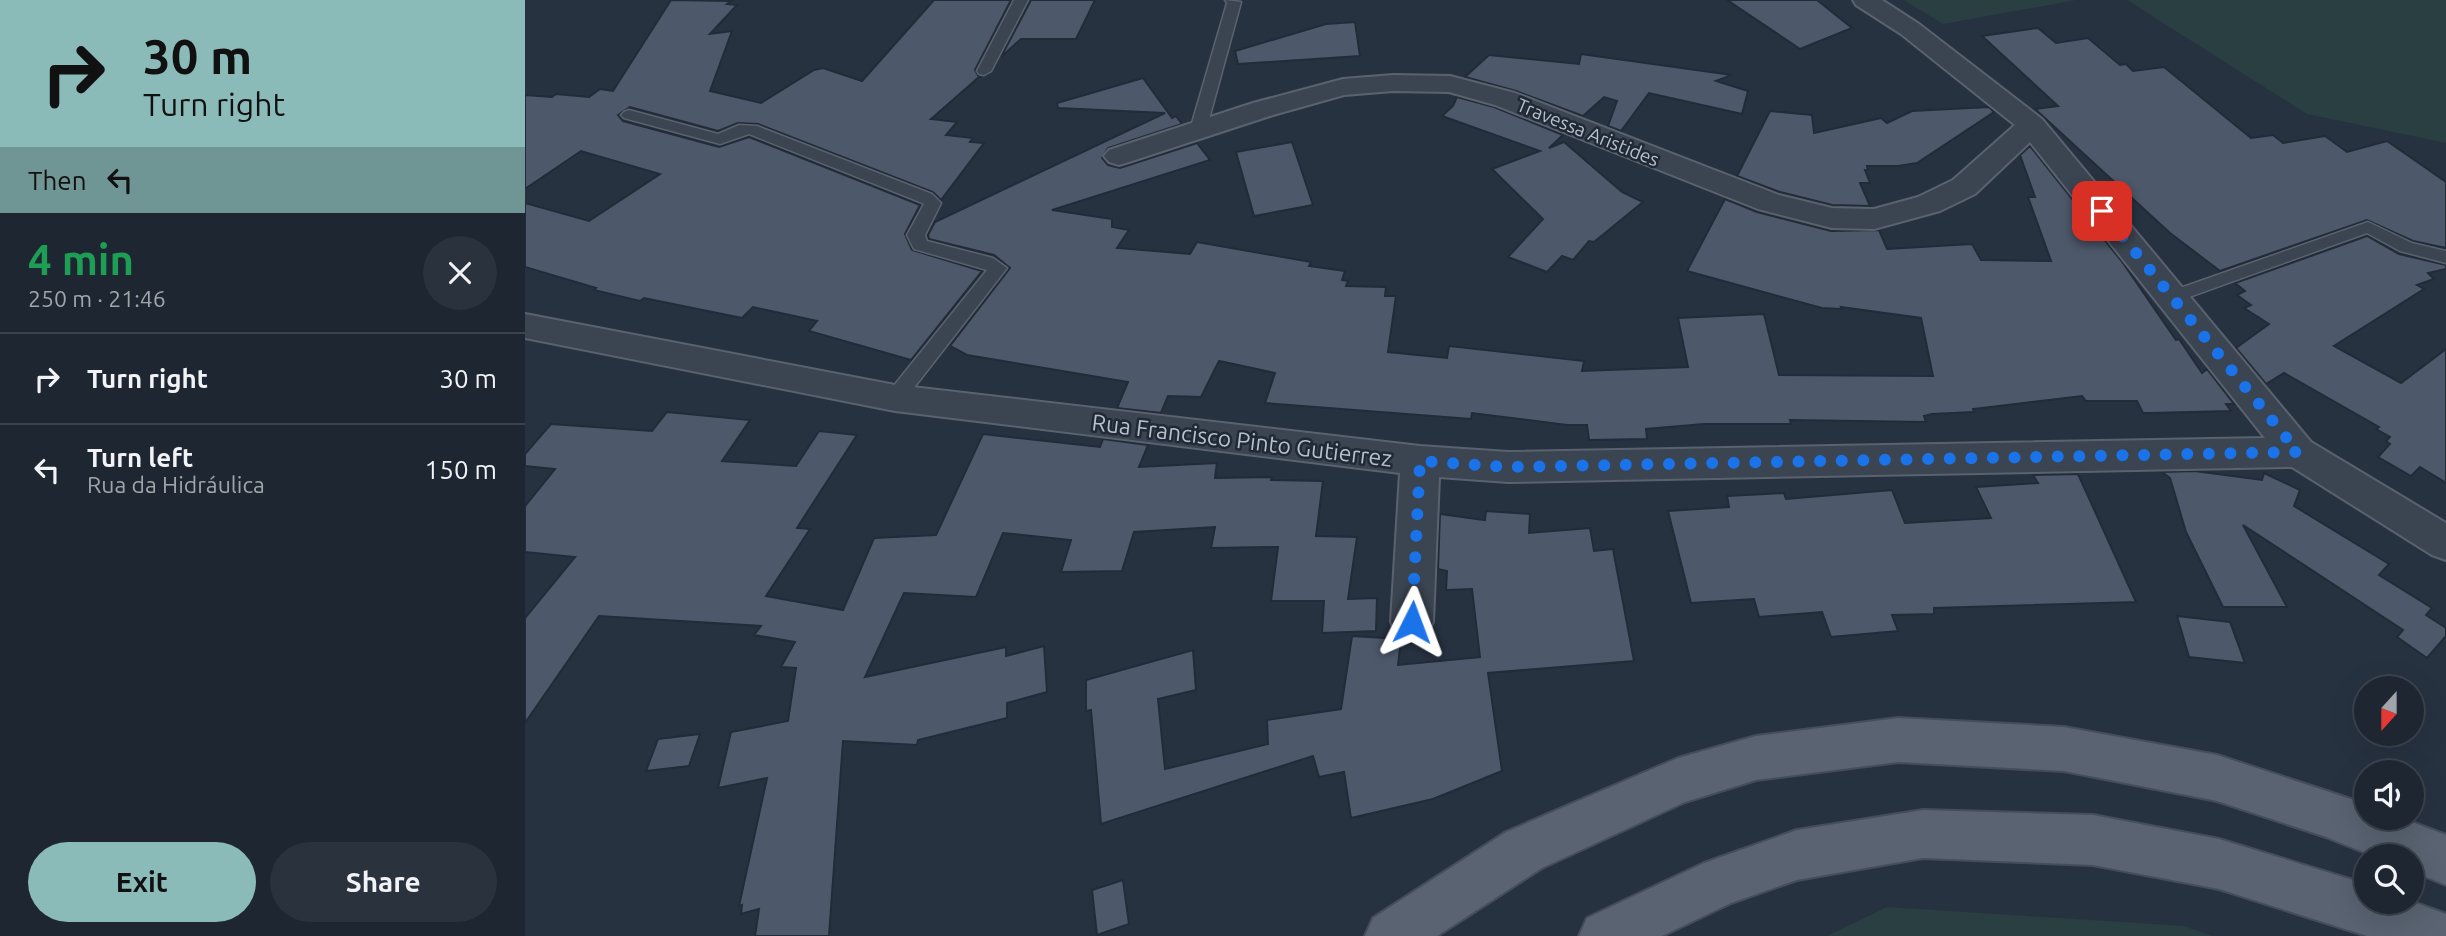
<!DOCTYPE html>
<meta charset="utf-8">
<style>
:root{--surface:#1d2631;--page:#2a323d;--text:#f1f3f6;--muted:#a0a5ab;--line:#3b434d;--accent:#8bbbb9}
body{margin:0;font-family:Ubuntu,sans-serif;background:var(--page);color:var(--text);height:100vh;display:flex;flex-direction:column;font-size:26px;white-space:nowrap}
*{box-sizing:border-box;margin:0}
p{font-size:23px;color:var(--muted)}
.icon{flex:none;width:38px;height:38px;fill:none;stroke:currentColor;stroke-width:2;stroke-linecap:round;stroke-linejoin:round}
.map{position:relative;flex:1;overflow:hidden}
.panel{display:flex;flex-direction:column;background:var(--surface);width:525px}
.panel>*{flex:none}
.top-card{background:#8bbbb9;color:#111;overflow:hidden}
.needle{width:46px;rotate:201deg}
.fabs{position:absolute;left:1829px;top:676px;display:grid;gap:14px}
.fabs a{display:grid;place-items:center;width:70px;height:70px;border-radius:50%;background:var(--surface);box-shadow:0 7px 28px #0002,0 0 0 2px var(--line);font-size:35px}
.pin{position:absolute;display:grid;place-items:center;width:60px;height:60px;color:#fff;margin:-30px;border-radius:14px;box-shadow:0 4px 10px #0006}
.me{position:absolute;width:77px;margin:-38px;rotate:3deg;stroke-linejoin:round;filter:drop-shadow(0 0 5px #0008)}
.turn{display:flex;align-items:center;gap:24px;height:147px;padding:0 28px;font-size:32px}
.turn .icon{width:91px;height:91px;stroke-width:2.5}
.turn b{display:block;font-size:49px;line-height:60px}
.then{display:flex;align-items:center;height:66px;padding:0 28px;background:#0003;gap:14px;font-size:26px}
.round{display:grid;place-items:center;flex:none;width:74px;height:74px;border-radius:37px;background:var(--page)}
.head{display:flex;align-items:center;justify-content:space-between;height:119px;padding:0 28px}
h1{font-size:42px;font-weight:600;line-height:52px;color:#1e9e55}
.primary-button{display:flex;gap:14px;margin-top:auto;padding:14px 28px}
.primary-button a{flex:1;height:80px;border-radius:42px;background:var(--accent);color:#111;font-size:28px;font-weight:600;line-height:80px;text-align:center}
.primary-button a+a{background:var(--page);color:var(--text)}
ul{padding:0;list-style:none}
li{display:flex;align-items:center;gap:21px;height:91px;padding:0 28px;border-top:2px solid var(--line)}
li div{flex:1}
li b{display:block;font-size:26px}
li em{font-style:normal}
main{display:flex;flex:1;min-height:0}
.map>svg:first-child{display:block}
</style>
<main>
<section class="panel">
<div class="top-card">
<div class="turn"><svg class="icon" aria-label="right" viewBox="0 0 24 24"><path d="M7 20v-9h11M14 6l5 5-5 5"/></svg><div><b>30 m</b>Turn right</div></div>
<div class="then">Then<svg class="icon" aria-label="left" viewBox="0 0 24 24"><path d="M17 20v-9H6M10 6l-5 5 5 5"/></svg></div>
</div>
<div class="head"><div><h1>4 min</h1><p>250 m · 21:46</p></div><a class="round"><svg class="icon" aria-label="close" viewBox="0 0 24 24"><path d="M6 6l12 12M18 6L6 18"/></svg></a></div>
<ul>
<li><svg class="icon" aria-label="right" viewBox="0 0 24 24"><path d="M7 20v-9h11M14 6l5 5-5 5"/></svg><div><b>Turn right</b></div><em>30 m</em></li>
<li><svg class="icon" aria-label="left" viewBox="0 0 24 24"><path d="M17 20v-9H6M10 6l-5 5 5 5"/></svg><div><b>Turn left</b><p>Rua da Hidráulica</p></div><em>150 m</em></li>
</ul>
<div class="primary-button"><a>Exit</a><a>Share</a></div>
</section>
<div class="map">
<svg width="1921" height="936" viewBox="0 0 1921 936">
<rect width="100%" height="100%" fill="#273241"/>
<g fill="#293f42">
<path d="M 1379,0 L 1551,0 L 1418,24 Z"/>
<path d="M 1602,0 L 1921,0 L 1921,143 L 1782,114 Z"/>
<path d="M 1362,907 L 1659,926 L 1687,936 L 1302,936 Z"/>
</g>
<g fill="#4d586a" stroke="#222b38" stroke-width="2">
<path d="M 146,0 L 206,1 L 202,4 L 212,5 L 185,34 L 207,31 L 185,91 L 236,103 L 289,70 L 298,68 L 337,81 L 409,0 L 486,0 L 450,70 L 454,77 L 406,119 L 432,122 L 421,135 L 448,138 L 445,142 L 459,143 L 416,200 L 408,192 L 233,124 L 213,123 L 193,131 L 105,107 L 93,115 L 98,121 L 194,147 L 224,137 L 395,205 L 380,234 L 387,250 L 457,271 L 386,360 L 284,331 L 292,321 L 228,307 L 217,318 L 119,298 L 115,301 L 69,290 L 71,288 L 0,267 L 0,203 L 64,221 L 135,174 L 56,151 L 0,189 L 0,95 L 27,97 L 31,94 L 64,97 L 75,89 L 88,91 Z"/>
<path d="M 506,0 L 570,0 L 551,39 L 496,39 L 476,57 Z"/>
<path d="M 1202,0 L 1292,0 L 1327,28 L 1275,49 Z"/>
<path d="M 830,22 L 835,56 L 713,64 L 710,51 L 801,24 Z"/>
<path d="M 1513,28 L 1531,43 L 1563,38 L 1595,65 L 1601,64 L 1608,71 L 1639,67 L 1726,138 L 1748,135 L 1758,143 L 1800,136 L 1822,152 L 1862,141 L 1921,182 L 1921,248 L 1888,241 L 1842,220 L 1695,271 L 1645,233 L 1510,109 L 1533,106 L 1457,36 Z"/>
<path d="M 1056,54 L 1207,75 L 1191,81 L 1223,91 L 1217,114 L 1124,93 L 1096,131 L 1083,126 L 1092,101 L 1079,97 L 1058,116 L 991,91 L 940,77 L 964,55 L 1054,64 Z"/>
<path d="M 618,78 L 647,118 L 651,116 L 657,124 L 583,148 L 577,158 L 583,165 L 595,168 L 672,143 L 685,160 L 527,210 L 587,219 L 587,227 L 604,230 L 592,248 L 665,254 L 672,242 L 786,262 L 784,266 L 820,271 L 817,280 L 823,281 L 821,286 L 861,287 L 860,296 L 871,296 L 863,352 L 922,358 L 924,346 L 1059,361 L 1057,371 L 1163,367 L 1153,318 L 1239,314 L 1254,375 L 1408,376 L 1396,318 L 1316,307 L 1317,309 L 1297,308 L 1162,271 L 1200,199 L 1232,212 L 1306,231 L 1354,230 L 1362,249 L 1447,244 L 1456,260 L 1526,261 L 1503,197 L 1510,197 L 1495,155 L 1505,146 L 1598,263 L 1651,340 L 1654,339 L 1677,373 L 1682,369 L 1709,404 L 1701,404 L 1706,411 L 1626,413 L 1618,413 L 1612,401 L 1561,401 L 1557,396 L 1448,409 L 1449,412 L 1407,414 L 1399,416 L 1401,422 L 1265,420 L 1266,424 L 1179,424 L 1121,429 L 1122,439 L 1064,440 L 1062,425 L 1042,425 L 947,413 L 946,419 L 740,403 L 750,373 L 694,361 L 676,397 L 643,396 L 636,413 L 592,408 L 603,382 L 442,355 L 425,346 L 485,268 L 469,255 L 404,239 L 403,235 L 410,222 L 640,113 L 533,108 L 532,103 Z"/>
<path d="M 932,97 L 969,107 L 1038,135 L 1024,148 L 1039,142 L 1097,192 L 1118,202 L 1069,242 L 1064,241 L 1048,260 L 1037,256 L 1022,272 L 983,257 L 1018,219 L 967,169 L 1015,151 L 917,116 L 928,106 Z"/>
<path d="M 1464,107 L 1469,112 L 1392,163 L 1373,166 L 1342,166 L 1343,170 L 1340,170 L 1345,183 L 1335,183 L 1345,206 L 1307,205 L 1255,192 L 1212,176 L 1245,111 L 1287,115 L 1289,133 L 1356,118 L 1362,123 L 1387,111 Z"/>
<path d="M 767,142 L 788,205 L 729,216 L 711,152 Z"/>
<path d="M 1842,236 L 1874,254 L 1921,265 L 1921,269 L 1903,273 L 1909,279 L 1892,285 L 1899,289 L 1809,346 L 1876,383 L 1921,349 L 1921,483 L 1895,467 L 1886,476 L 1853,457 L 1865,444 L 1861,441 L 1865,437 L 1851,429 L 1854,427 L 1759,373 L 1741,384 L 1711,348 L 1744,324 L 1719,308 L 1726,305 L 1712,295 L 1720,291 L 1710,283 Z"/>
<path d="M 142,412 L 225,420 L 197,461 L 271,466 L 294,431 L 332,435 L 272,528 L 285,529 L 241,596 L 318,610 L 349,538 L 411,535 L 458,434 L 575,447 L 578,439 L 623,445 L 614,467 L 692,463 L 690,478 L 747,477 L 746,480 L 798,481 L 791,536 L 832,537 L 823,599 L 852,598 L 851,631 L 797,633 L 799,601 L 746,601 L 753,547 L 686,548 L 690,527 L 609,532 L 597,571 L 536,572 L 546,540 L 478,533 L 451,597 L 379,593 L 340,677 L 481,647 L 481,656 L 519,646 L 522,692 L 482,703 L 482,718 L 393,740 L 392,745 L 318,741 L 304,936 L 230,936 L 234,909 L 216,914 L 217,905 L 214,906 L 242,778 L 193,788 L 206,732 L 263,721 L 271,668 L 256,667 L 270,642 L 229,635 L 236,626 L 74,616 L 0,723 L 0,618 L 50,557 L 0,552 L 0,506 L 30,469 L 0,466 L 0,454 L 26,424 L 127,431 Z"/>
<path d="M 1670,471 L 1737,480 L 1739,473 L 1775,490 L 1769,506 L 1864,564 L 1854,575 L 1907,608 L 1901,615 L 1921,628 L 1921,636 L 1902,658 L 1872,637 L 1878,630 L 1718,525 L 1762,607 L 1698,607 L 1661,532 L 1645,478 L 1637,472 Z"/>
<path d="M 1553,474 L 1611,602 L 1409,608 L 1409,614 L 1367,615 L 1373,631 L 1306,637 L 1297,612 L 1234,617 L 1229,599 L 1166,603 L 1143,511 L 1204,507 L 1202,496 L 1259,493 L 1261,499 L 1367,490 L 1380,523 L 1466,518 L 1451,487 L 1513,483 L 1508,475 Z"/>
<path d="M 961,511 L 1005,514 L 1004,533 L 1065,528 L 1069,551 L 1088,549 L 1109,661 L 963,673 L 977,771 L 908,799 L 826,818 L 819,772 L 794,777 L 788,756 L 576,824 L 566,710 L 561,711 L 561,680 L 668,650 L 671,690 L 633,699 L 640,769 L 743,744 L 742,720 L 816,709 L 827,636 L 876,639 L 873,665 L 955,657 L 947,589 L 921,590 L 922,571 L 913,569 L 915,514 L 960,520 Z"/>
<path d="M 1652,616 L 1705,622 L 1720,663 L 1664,657 Z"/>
<path d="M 175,734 L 164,766 L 121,771 L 133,739 Z"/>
<path d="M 598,880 L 604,924 L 572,935 L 567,890 Z"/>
</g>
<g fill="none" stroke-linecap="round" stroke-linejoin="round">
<g stroke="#59626e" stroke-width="3">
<g id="lane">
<path d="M 489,0 L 503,0 L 466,71 L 459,75 L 454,74 L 452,71 Z"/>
<path d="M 700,0 L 716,2 L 681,130 L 673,135 L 665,130 L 702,3 Z"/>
<path d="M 104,110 L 193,134 L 214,125 L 232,126 L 407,194 L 416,203 L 400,235 L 402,241 L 468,258 L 482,268 L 377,403 L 370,405 L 363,403 L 360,398 L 363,393 L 462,270 L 389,249 L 382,235 L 399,204 L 395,202 L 224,134 L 195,144 L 99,118 L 96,115 L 99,112 Z"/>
<path d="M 1843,222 L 1887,243 L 1921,251 L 1921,263 L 1875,251 L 1842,233 L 1653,301 L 1641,301 L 1638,297 L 1641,293 Z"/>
</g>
</g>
<g stroke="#59626e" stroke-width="4">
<path id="street" d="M 1328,0 L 1357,0 L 1394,24 L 1517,119 L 1786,442 L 1921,523 L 1921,560 L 1907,555 L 1767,467 L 983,482 L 914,477 L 908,622 L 902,635 L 887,641 L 872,635 L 866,622 L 875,473 L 370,411 L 0,338 L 0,314 L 370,385 L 895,446 L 983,452 L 1740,438 L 1505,142 L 1450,194 L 1415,211 L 1349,229 L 1307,228 L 1233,209 L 970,105 L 924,92 L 868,91 L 819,95 L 748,115 L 604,162 L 594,165 L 584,162 L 579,156 L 584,150 L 728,103 L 818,79 L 868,75 L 925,76 L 990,93 L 1254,195 L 1307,208 L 1349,209 L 1393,197 L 1428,180 L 1490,125 L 1376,34 L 1331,5 Z"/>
</g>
<g stroke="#454d5a" stroke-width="4">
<g id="primary">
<path d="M 1373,718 L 1539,727 L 1692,755 L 1841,804 L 1841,817 L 1874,817 L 1921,835 L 1921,885 L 1886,871 L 1886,856 L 1848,856 L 1801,837 L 1692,801 L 1539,771 L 1373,762 L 1231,780 L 1160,802 L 1017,868 L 912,936 L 840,936 L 848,918 L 981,832 L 1153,758 L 1231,736 Z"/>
<path d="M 1398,810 L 1568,815 L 1694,839 L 1841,884 L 1841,901 L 1886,901 L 1921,914 L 1921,936 L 1842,936 L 1694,889 L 1568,865 L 1398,858 L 1272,880 L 1206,903 L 1137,936 L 1054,936 L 1062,918 L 1179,863 L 1272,830 Z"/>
</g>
</g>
<use href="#lane" fill="#3b4451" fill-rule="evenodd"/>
<use href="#street" fill="#3b4451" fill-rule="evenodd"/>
<use href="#primary" fill="#596371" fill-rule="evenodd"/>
</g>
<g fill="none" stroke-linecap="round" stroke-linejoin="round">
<path stroke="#1a73e8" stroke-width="12" stroke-dasharray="0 21.6" d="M 887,622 L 895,461 L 983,467 L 1773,452 L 1577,211"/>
</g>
<g text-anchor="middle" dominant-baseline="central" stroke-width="5" stroke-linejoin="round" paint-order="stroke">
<g font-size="19" fill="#b8bfcb" stroke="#202936">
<text transform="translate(1063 132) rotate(22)">Travessa Aristides</text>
</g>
<g font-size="23" fill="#b8bfcb" stroke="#202936">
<text transform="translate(717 440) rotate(7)">Rua Francisco Pinto Gutierrez</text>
</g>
</g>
</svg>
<div class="fabs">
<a><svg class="needle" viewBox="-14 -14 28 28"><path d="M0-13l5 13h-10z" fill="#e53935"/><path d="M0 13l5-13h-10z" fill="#a0a5ab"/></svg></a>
<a><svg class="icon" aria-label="sound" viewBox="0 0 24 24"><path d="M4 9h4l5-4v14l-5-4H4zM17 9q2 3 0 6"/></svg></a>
<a><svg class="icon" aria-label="search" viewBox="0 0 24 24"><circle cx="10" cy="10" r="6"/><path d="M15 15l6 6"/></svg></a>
</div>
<div class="pin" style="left:1577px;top:211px;background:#d93025"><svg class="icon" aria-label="arrive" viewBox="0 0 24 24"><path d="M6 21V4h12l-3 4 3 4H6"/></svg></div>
<svg class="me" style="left:887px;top:622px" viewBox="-20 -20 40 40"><path d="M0-17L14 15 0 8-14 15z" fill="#1a73e8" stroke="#fff" stroke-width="4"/></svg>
</div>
</main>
